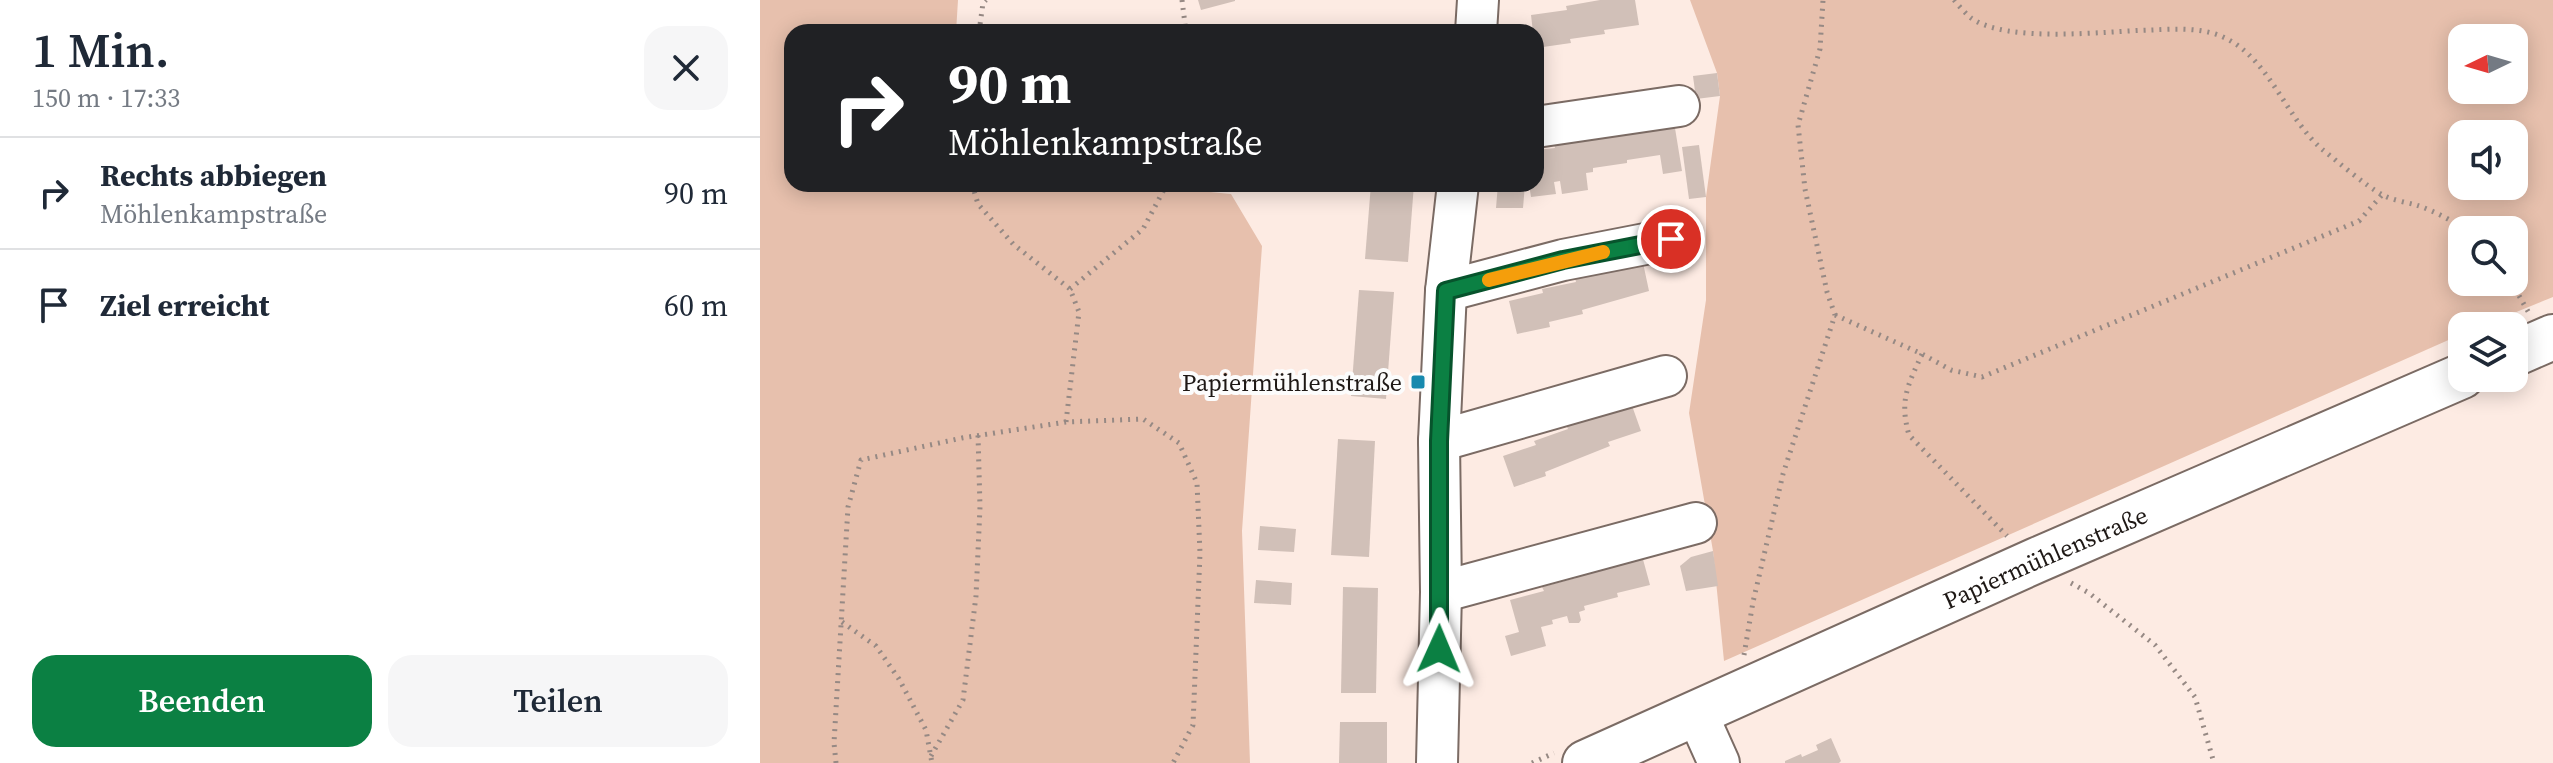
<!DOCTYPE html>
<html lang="de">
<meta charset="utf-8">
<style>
:root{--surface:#fff;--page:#f6f6f7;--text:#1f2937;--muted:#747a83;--line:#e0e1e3;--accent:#0b8043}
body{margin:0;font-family:"Source Serif 4",serif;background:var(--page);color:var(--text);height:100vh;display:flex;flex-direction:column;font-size:30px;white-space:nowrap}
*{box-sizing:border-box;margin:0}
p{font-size:26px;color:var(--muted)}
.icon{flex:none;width:44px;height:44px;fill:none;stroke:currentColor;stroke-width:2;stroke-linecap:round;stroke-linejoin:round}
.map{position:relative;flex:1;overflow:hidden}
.drawer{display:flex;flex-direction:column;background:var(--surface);width:760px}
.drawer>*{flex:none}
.guide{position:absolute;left:24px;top:24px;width:760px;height:168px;border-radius:24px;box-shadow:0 4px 20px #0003;background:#202124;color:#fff;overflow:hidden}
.needle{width:52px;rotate:265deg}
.fabs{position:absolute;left:1688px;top:24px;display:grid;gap:16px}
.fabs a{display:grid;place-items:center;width:80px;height:80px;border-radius:16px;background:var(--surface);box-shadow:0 4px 20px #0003;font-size:40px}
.pin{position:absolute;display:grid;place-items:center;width:68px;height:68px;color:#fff;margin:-34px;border:4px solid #fff;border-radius:50%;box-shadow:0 2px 8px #0007}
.me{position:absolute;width:88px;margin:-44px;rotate:1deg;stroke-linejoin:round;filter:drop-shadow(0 0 6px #0008)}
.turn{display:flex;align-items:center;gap:28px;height:168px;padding:0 32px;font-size:36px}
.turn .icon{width:104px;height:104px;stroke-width:2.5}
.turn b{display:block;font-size:56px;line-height:68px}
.round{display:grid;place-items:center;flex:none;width:84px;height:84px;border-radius:24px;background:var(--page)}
.summary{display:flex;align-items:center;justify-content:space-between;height:136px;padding:0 32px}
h1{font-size:48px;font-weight:600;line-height:60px}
.button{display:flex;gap:16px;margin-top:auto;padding:16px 32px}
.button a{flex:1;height:92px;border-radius:24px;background:var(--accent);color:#fff;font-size:32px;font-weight:600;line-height:92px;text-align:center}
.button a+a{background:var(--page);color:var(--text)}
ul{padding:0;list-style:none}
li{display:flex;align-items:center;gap:24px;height:112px;padding:0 32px;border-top:2px solid var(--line)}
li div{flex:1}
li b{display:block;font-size:30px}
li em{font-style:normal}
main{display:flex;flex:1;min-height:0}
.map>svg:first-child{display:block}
</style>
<main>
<section class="drawer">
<div class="summary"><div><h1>1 Min.</h1><p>150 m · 17:33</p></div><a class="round"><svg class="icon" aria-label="close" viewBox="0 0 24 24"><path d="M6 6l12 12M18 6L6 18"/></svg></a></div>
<ul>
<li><svg class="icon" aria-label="right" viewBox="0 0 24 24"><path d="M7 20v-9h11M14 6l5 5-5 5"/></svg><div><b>Rechts abbiegen</b><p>Möhlenkampstraße</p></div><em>90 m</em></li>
<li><svg class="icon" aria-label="arrive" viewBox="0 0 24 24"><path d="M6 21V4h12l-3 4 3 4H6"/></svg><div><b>Ziel erreicht</b></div><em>60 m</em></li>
</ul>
<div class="button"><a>Beenden</a><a>Teilen</a></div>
</section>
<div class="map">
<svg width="1793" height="763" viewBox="0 0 1793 763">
<rect width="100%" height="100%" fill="#fdebe3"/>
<g fill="#e7c0ad" fill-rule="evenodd">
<path d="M 0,0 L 198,0 L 196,32 L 32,32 L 32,184 L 368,184 L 471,194 L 502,246 L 482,531 L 490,763 L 0,763 Z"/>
<path d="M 930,0 L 1793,0 L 1793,297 L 1722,326 L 1702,326 L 1702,334 L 964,661 L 953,551 L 929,413 L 946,300 L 946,197 L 960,96 L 957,73 ZM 1702,38 L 1754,38 L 1754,90 L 1702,90 ZM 1702,134 L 1754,134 L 1754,186 L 1702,186 ZM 1702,230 L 1754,230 L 1754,282 L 1702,282 Z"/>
</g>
<g fill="#d1c0b8">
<path d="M 438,0 L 475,0 L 475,1 L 441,10 Z"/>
<path d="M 840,0 L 875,0 L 879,25 L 844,30 L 845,34 L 810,39 L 811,43 L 776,48 L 776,32 L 773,32 L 771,15 L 807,10 L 806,6 Z"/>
<path d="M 957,73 L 960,96 L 936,99 L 933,76 Z"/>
<path d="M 914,122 L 922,171 L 903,174 L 900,155 L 867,160 L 867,163 L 833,168 L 833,172 L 826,173 L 828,190 L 802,194 L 800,181 L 794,182 L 796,194 L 771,197 L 769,184 L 776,184 L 776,150 L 795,148 L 794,144 Z"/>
<path d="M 939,145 L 946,197 L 929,199 L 922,147 Z"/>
<path d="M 611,184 L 654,184 L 648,262 L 605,259 Z"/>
<path d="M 738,184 L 765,184 L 763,208 L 736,208 Z"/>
<path d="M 882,258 L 889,291 L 822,310 L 823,314 L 789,322 L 790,327 L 757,334 L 749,301 L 783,293 L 782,289 L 816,282 L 815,278 Z"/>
<path d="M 599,290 L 634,292 L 626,399 L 591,396 Z"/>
<path d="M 870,400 L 881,431 L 848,442 L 850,446 L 785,472 L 786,476 L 754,487 L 743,456 L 776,445 L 774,441 L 808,429 L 806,425 Z"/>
<path d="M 578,439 L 615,441 L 609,557 L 571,555 Z"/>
<path d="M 500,526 L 536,529 L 534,552 L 498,550 Z"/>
<path d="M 953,551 L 958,586 L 926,591 L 920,566 L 931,557 Z"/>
<path d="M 881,552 L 890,585 L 857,593 L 858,597 L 824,606 L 825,610 L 819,612 L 821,620 L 819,623 L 809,623 L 807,616 L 792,620 L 793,624 L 781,627 L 786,646 L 751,656 L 745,636 L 759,632 L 750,600 L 784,591 L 782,587 L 816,578 L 815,574 Z"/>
<path d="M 496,580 L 532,583 L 531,605 L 494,603 Z"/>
<path d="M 583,587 L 618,588 L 616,693 L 581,693 Z"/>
<path d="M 580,722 L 627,722 L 627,763 L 579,763 Z"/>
<path d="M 1071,738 L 1081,761 L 1079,763 L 1025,763 L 1025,761 L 1041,754 L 1042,757 L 1058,750 L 1056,745 Z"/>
</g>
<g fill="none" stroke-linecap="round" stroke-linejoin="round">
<g stroke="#7b6b64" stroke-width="44">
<g id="minor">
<path d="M 716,32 L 718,0"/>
<path d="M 776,127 L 919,106"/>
<path d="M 686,291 L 803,260 L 911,239"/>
<path d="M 679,441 L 906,376"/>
<path d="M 681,592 L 936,523"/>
<path d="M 937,714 L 959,763"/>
<path d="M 677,763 L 681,592 L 679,441 L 686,291 L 698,184"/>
</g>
</g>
<g stroke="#7b6b64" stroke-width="48">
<g id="major">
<path d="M 1754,354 L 1793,337"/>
<path id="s1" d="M 825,763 L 1277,560 L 1702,376"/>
</g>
</g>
<g stroke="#968984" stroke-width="5" stroke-dasharray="2 6" stroke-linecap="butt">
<path d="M 422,0 L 426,32"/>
<path d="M 1194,0 C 1199,6 1205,13 1211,18 C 1248,44 1345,31 1391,30 C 1414,29 1441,27 1463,37 C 1509,57 1526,119 1563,150 C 1578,162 1605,185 1621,194 C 1631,200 1645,202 1656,205 C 1672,210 1692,220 1705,230"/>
<path d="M 219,32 L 223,3 L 226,0"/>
<path d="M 212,184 L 218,204 L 253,244 L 310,289 L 319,312 L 306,422"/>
<path d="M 1751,282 L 1769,313"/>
<path d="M 310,289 L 383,229 L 407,184"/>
<path d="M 1075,315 L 1162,354 L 1191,370 L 1222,377 L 1599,221 L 1622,195"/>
<path d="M 1162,354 C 1148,385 1139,400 1149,435 L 1247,536"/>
<path d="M 1311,583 L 1329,593 L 1395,645 L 1435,697 L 1454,763"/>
<path d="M 82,622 L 116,646 L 139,679 L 166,730 L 172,763"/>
<path d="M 984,655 L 993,602 L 1023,474 L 1075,315 L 1067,292 L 1045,189 L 1038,125 L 1060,49 L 1063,0"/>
<path d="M 171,756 L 203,700 L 216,596 L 220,507 L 218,435"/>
<path d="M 76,763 L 74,743 L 88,507 L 101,460 L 202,438 L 306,422 L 383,419 L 419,443 L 437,483 L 440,553 L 433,725 L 413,763"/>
<path d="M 772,763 L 794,753"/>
</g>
<use href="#minor" stroke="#fff" stroke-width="40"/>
<use href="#major" stroke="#fff" stroke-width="44"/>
</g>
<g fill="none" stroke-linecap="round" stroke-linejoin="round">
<g stroke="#07532c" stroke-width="20">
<path id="route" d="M 679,649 L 679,441 L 686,291 L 803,260 L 911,239"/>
</g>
<use href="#route" stroke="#0b8043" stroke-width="14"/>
<path stroke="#f59e0b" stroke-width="14" d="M 729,280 L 843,252"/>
</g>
<rect fill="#1789ae" stroke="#fcfcfc" stroke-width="3" x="650" y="374" width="16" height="16" rx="4"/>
<g text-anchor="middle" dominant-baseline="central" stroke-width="8" stroke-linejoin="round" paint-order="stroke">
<g font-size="24" fill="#1e1815" stroke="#fcfcfc" text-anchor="end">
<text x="642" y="382">Papiermühlenstraße</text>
</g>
<g font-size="24" fill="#1e1815" stroke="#fcfcfc">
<text stroke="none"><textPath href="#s1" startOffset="504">Papiermühlenstraße</textPath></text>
</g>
</g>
</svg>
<div class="fabs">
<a><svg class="needle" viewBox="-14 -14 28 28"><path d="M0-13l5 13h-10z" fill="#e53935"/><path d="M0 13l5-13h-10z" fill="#747a83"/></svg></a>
<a><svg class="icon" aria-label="sound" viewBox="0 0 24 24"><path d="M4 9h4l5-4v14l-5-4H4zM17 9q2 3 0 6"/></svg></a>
<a><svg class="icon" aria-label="search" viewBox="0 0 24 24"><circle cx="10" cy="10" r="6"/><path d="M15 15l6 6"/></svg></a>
<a><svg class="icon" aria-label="layers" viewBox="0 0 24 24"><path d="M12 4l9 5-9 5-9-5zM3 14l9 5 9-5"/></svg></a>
</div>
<div class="pin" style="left:911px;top:239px;background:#d93025"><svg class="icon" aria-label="arrive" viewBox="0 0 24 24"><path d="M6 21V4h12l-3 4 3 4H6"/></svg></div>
<svg class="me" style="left:679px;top:649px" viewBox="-20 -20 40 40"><path d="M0-17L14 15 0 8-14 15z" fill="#0b8043" stroke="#fff" stroke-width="4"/></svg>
<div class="guide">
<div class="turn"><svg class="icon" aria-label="right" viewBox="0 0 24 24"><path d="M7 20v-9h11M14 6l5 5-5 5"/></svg><div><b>90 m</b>Möhlenkampstraße</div></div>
</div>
</div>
</main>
